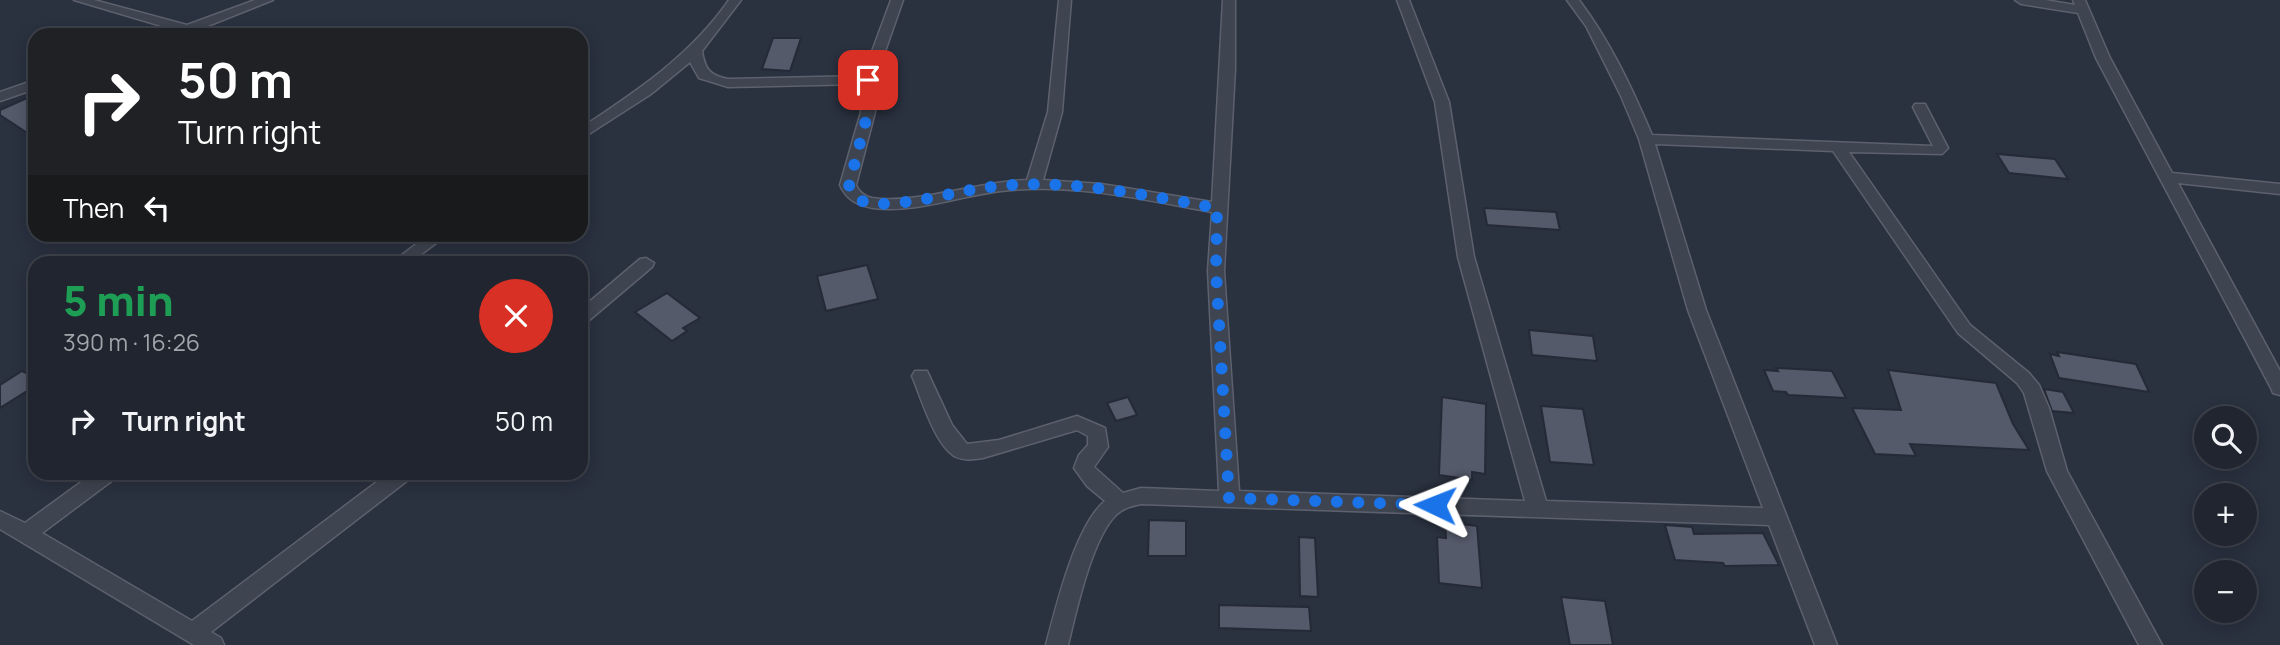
<!DOCTYPE html>
<meta charset="utf-8">
<style>
:root{--surface:#20252f;--page:#2d313b;--text:#f1f3f6;--muted:#a2a5aa;--line:#3d424b}
body{margin:0;font-family:Manrope,sans-serif;background:var(--page);color:var(--text);height:100vh;display:flex;flex-direction:column;font-size:26px;white-space:nowrap}
*{box-sizing:border-box;margin:0}
p{font-size:23px;color:var(--muted)}
.icon{flex:none;width:38px;height:38px;fill:none;stroke:currentColor;stroke-width:2;stroke-linecap:round;stroke-linejoin:round}
.map{position:relative;flex:1;overflow:hidden}
.panel{position:absolute;left:28px;top:256px;width:560px;height:224px;display:flex;flex-direction:column;background:var(--surface);border-radius:21px;box-shadow:0 4px 18px #0003,0 0 0 2px var(--line)}
.panel>*{flex:none}
.hud{position:absolute;left:28px;top:28px;width:560px;height:214px;border-radius:21px;box-shadow:0 4px 18px #0003,0 0 0 2px var(--line);background:#202124;color:#fff;overflow:hidden}
.fabs{position:absolute;left:2194px;top:406px;display:grid;gap:14px}
.fabs a{display:grid;place-items:center;width:63px;height:63px;border-radius:50%;background:var(--surface);box-shadow:0 4px 18px #0003,0 0 0 2px var(--line);font-size:35px}
.pin{position:absolute;display:grid;place-items:center;width:60px;height:60px;color:#fff;margin:-30px;border-radius:14px;box-shadow:0 4px 10px #0006}
.me{position:absolute;width:77px;margin:-38px;rotate:272deg;stroke-linejoin:round;filter:drop-shadow(0 0 5px #0008)}
.turn{display:flex;align-items:center;gap:24px;height:147px;padding:0 35px;font-size:32px}
.turn .icon{width:91px;height:91px;stroke-width:2.5}
.turn b{display:block;font-size:49px;line-height:60px}
.then{display:flex;align-items:center;height:66px;padding:0 35px;background:#0003;gap:14px;font-size:26px}
.round{display:grid;place-items:center;flex:none;width:74px;height:74px;border-radius:37px;background:var(--page)}
.overview{display:flex;align-items:center;justify-content:space-between;height:119px;padding:0 35px}
h1{font-size:42px;font-weight:800;line-height:52px;color:#1e9e55}
ul{padding:0;list-style:none}
li{display:flex;align-items:center;gap:21px;height:91px;padding:0 35px}
li div{flex:1}
li b{display:block;font-size:26px}
li em{font-style:normal}
.map>svg:first-child{display:block}
</style>
<div class="map">
<svg width="2280" height="645" viewBox="0 0 2280 645">
<rect width="100%" height="100%" fill="#2a313f"/>
<g fill="#545a6a" stroke="#252a37" stroke-width="2">
<path d="M 773,38 L 801,38 L 790,71 L 762,69 Z"/>
<path d="M 27,98 L 35,103 L 35,138 L 0,115 L 0,110 Z"/>
<path d="M 1997,154 L 2055,159 L 2068,179 L 2009,173 Z"/>
<path d="M 1484,208 L 1556,212 L 1560,230 L 1487,225 Z"/>
<path d="M 867,265 L 878,299 L 826,311 L 817,276 Z"/>
<path d="M 667,293 L 700,318 L 683,328 L 687,331 L 672,341 L 635,312 Z"/>
<path d="M 1529,330 L 1593,336 L 1597,361 L 1532,355 Z"/>
<path d="M 2057,352 L 2136,364 L 2149,392 L 2059,378 L 2050,354 L 2059,356 Z"/>
<path d="M 1776,368 L 1832,371 L 1846,398 L 1788,395 L 1786,392 L 1773,391 L 1764,370 L 1778,371 Z"/>
<path d="M 1888,370 L 1996,383 L 2013,424 L 2029,450 L 1910,444 L 1916,456 L 1875,454 L 1852,408 L 1901,410 Z"/>
<path d="M 22,371 L 35,377 L 35,386 L 0,408 L 0,385 Z"/>
<path d="M 2044,389 L 2063,392 L 2074,413 L 2052,411 Z"/>
<path d="M 1128,397 L 1137,415 L 1116,421 L 1107,403 Z"/>
<path d="M 1442,397 L 1486,404 L 1485,474 L 1472,472 L 1472,480 L 1439,475 Z"/>
<path d="M 1541,406 L 1583,409 L 1594,465 L 1550,462 Z"/>
<path d="M 1149,520 L 1186,521 L 1186,556 L 1148,556 Z"/>
<path d="M 1445,522 L 1477,526 L 1482,588 L 1439,583 L 1437,537 L 1446,538 Z"/>
<path d="M 1665,525 L 1692,527 L 1694,534 L 1763,533 L 1779,565 L 1725,566 L 1723,563 L 1675,560 Z"/>
<path d="M 1299,537 L 1315,538 L 1318,597 L 1300,596 Z"/>
<path d="M 1561,597 L 1605,601 L 1613,645 L 1570,645 Z"/>
<path d="M 1219,605 L 1309,607 L 1311,631 L 1219,628 Z"/>
</g>
<g fill="none" stroke-linecap="round" stroke-linejoin="round">
<g stroke="#5c616d" stroke-width="3">
<g id="minor">
<path d="M 74,0 L 94,0 L 187,25 L 255,0 L 273,0 L 185,35 L 173,35 L 175,30 Z"/>
<path d="M 729,0 L 741,0 L 702,51 C 705,69 709,75 728,79 L 863,76 L 891,0 L 903,0 L 875,80 L 875,112 L 856,185 C 859,192 864,196 872,198 C 913,205 981,181 1027,180 L 1048,112 L 1059,0 L 1071,0 L 1062,112 L 1043,180 L 1101,184 L 1212,202 L 1223,0 L 1235,0 L 1235,69 L 1224,271 L 1239,491 L 1525,501 L 1458,257 L 1435,102 L 1397,0 L 1409,0 L 1449,102 L 1474,257 L 1546,501 L 1763,508 L 1688,310 L 1639,139 L 1621,96 L 1586,26 L 1567,0 L 1579,0 C 1610,41 1632,88 1652,135 L 1933,146 L 1913,107 L 1915,104 L 1925,104 L 1948,148 L 1942,154 L 1849,152 L 1970,325 L 2029,373 L 2039,385 L 2049,408 L 2067,471 L 2162,645 L 2139,645 L 2047,471 L 2024,393 L 2017,383 L 1958,333 L 1833,151 L 1655,144 L 1706,310 L 1837,645 L 1815,645 L 1769,525 L 1141,504 C 1132,506 1123,508 1116,515 C 1092,538 1076,612 1068,645 L 1046,645 C 1056,607 1075,526 1105,501 L 1087,486 L 1074,468 L 1079,455 L 1088,445 L 1088,436 L 1077,430 L 983,458 C 974,459 965,461 956,457 C 935,446 921,397 912,376 L 915,371 L 927,371 L 952,425 L 967,444 L 999,440 L 1077,416 L 1105,428 L 1108,447 L 1094,467 L 1123,493 L 1141,488 L 1219,491 L 1208,271 L 1212,212 C 1146,200 1078,184 1011,190 C 966,193 918,214 873,208 C 857,205 847,200 840,185 L 861,112 L 861,84 L 728,87 L 699,78 L 690,62 L 651,94 L 581,139 L 581,128 C 637,91 690,56 729,0 Z"/>
<path d="M 2015,0 L 2045,0 L 2075,5 L 2073,0 L 2085,0 L 2110,58 L 2172,173 L 2280,184 L 2280,194 L 2178,183 L 2280,371 L 2280,395 L 2273,393 L 2271,388 L 2096,58 L 2078,13 L 2021,4 Z"/>
<path d="M 35,80 L 35,89 L 0,101 L 0,92 Z"/>
<path d="M 429,234 L 448,234 L 411,262 L 393,262 Z"/>
<path d="M 646,258 L 654,263 L 652,267 L 587,322 L 581,324 L 581,309 L 640,259 Z"/>
<path d="M 95,472 L 120,472 L 117,477 L 42,533 L 192,621 L 390,472 L 415,472 L 412,477 L 211,632 L 221,638 L 224,645 L 194,645 L 0,529 L 0,511 L 25,523 Z"/>
</g>
</g>
<use href="#minor" fill="#3e4450" fill-rule="evenodd"/>
</g>
<g fill="none" stroke-linecap="round" stroke-linejoin="round">
<path stroke="#1a73e8" stroke-width="12" stroke-dasharray="0 21.6" d="M 868,80 L 868,112 L 849,185 C 851,192 854,197 862,201 C 886,211 955,192 983,188 C 1061,176 1141,195 1217,208 L 1216,271 L 1229,498 L 1435,505"/>
</g>
</svg>
<div class="fabs">
<a><svg class="icon" aria-label="search" viewBox="0 0 24 24"><circle cx="10" cy="10" r="6"/><path d="M15 15l6 6"/></svg></a>
<a>+</a>
<a>−</a>
</div>
<div class="pin" style="left:868px;top:80px;background:#d93025"><svg class="icon" aria-label="arrive" viewBox="0 0 24 24"><path d="M6 21V4h12l-3 4 3 4H6"/></svg></div>
<svg class="me" style="left:1435px;top:505px" viewBox="-20 -20 40 40"><path d="M0-17L14 15 0 8-14 15z" fill="#1a73e8" stroke="#fff" stroke-width="4"/></svg>
<div class="hud">
<div class="turn"><svg class="icon" aria-label="right" viewBox="0 0 24 24"><path d="M7 20v-9h11M14 6l5 5-5 5"/></svg><div><b>50 m</b>Turn right</div></div>
<div class="then">Then<svg class="icon" aria-label="left" viewBox="0 0 24 24"><path d="M17 20v-9H6M10 6l-5 5 5 5"/></svg></div>
</div>
<section class="panel">
<div class="overview"><div><h1>5 min</h1><p>390 m · 16:26</p></div><a class="round" style="background:#d93025;color:#fff"><svg class="icon" aria-label="close" viewBox="0 0 24 24"><path d="M6 6l12 12M18 6L6 18"/></svg></a></div>
<ul>
<li><svg class="icon" aria-label="right" viewBox="0 0 24 24"><path d="M7 20v-9h11M14 6l5 5-5 5"/></svg><div><b>Turn right</b></div><em>50 m</em></li>
</ul>
</section>
</div>
